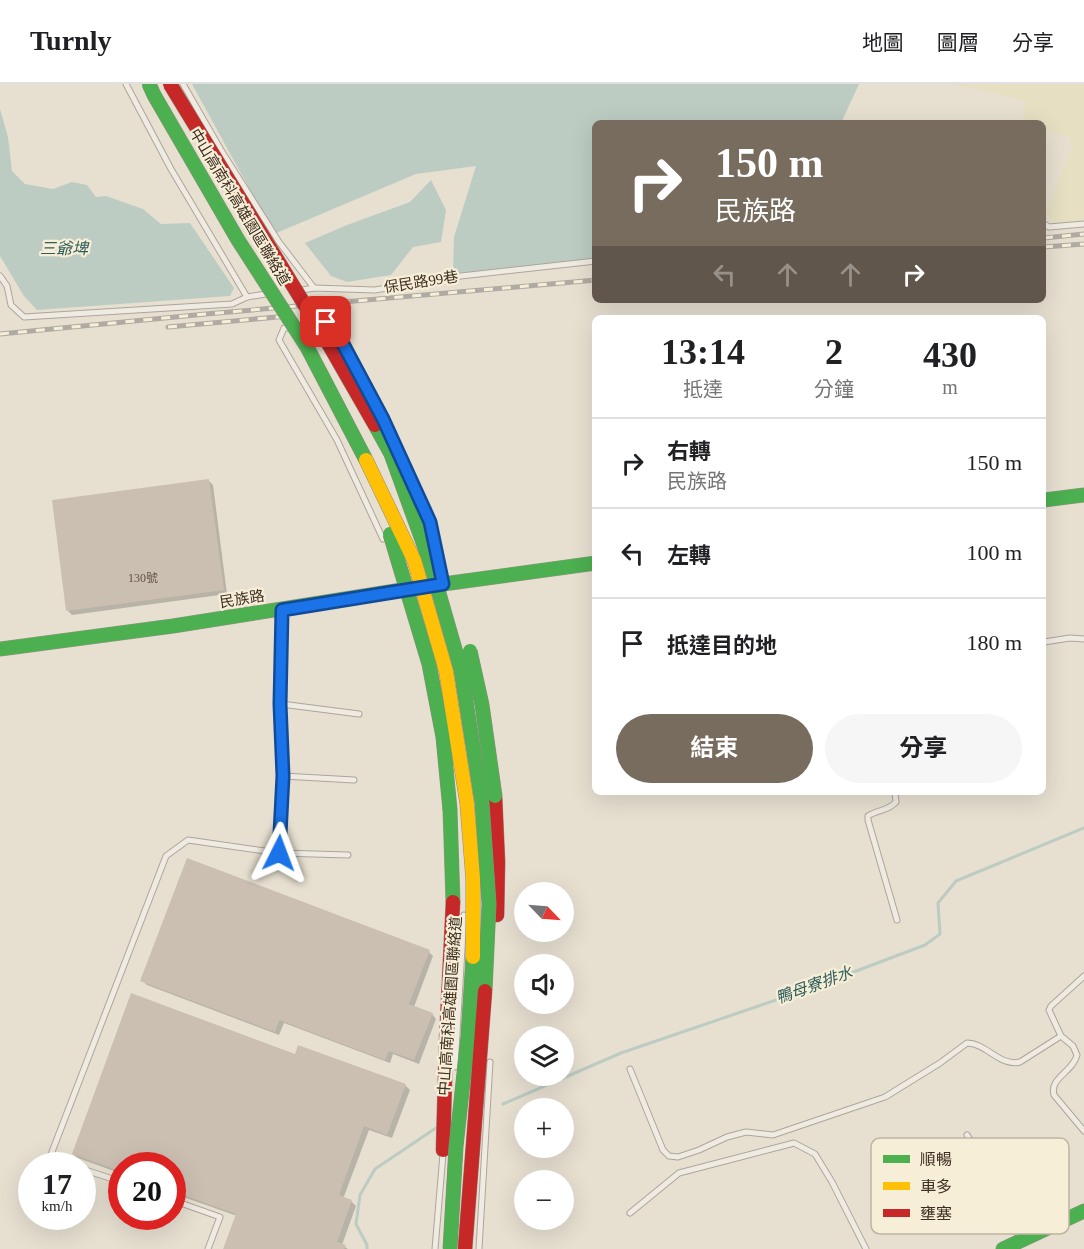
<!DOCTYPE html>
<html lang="zh-TW">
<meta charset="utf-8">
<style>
:root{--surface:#fff;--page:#f6f6f6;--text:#202124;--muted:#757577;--line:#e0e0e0;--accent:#786c5e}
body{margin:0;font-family:"Times New Roman","Noto Sans TC",serif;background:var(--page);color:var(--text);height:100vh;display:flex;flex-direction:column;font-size:22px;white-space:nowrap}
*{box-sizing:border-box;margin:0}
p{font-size:20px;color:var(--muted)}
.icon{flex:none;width:33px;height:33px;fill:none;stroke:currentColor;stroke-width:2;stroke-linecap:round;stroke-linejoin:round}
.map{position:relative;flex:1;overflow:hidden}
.side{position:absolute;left:592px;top:231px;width:454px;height:480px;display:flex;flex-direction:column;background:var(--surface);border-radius:9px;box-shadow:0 6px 24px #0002}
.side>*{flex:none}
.top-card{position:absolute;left:592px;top:36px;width:454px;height:183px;border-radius:9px;box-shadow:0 6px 24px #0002;background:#786c5e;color:#fff;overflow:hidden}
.needle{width:39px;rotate:115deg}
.buttons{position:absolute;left:514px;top:798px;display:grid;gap:12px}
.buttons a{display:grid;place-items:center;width:60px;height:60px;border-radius:50%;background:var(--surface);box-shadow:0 6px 24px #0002;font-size:30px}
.speed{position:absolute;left:18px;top:1068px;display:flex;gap:12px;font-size:30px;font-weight:700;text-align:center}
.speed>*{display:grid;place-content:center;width:78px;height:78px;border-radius:50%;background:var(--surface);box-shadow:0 6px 24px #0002;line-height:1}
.speed small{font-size:15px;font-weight:400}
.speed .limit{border:9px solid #d22;background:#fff;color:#111}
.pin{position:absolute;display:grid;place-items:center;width:51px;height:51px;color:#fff;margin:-26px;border-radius:12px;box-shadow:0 3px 9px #0006}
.me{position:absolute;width:66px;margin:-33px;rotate:3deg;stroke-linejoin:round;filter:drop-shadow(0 0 4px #0008)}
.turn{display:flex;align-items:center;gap:21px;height:126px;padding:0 24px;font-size:27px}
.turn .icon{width:78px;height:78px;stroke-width:2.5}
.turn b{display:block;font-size:42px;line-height:51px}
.lanes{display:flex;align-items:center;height:57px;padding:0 24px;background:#0003;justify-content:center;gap:30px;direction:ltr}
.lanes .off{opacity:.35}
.eta{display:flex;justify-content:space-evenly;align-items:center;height:102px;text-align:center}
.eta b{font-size:36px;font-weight:700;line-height:42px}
.cta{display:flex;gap:12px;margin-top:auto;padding:12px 24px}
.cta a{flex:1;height:69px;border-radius:36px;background:var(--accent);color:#fff;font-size:24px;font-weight:700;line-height:69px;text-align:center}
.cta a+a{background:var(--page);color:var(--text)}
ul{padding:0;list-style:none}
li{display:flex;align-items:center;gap:18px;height:90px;padding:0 24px;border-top:2px solid var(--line)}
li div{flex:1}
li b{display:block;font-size:22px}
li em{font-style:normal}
header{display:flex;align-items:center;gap:36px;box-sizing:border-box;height:84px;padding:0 30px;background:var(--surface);border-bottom:2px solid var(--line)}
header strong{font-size:28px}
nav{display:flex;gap:33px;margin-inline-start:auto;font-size:21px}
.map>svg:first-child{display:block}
</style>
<header>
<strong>Turnly</strong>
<nav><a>地圖</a><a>圖層</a><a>分享</a></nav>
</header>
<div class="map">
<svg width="1084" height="1165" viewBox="0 0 1084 1165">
<rect width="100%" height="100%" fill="#e7e0d1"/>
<path fill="#e6dfc2" d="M 954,0 L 1084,0 L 1084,137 L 1052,140 L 1046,127 L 1072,64 L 1069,53 L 1044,46 L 1044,39 L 1023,39 L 1026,17 Z"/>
<g fill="#bcccc2">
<path d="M 192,0 L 859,0 L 841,39 L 596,39 L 595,180 L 453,189 L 454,153 L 476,82 L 416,90 L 274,150 Z"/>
<path d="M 0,25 L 8,53 L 12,87 L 25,100 L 53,105 L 72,98 L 87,101 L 96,113 L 106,112 L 143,125 L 161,140 L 190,139 L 234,204 L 230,212 L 37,226 L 24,212 L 0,172 Z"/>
<path d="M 431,96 L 446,126 L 441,158 L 413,163 L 391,191 L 347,198 L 331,192 L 305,159 L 347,141 L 410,118 Z"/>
</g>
<g fill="#0003">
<path d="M 209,397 L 213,401 L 227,510 L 72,531 L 68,527 Z"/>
<path d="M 429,868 L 433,872 L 414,923 L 432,930 L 436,935 L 419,980 L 393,970 L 390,979 L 284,939 L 279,951 L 147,901 L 142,896 Z"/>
<path d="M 296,972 L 405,1001 L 410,1006 L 392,1054 L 369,1046 L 343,1115 L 352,1118 L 356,1122 L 342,1161 L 348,1165 L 225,1165 L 237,1132 L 172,1109 L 172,1082 L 122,1082 L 122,1090 L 78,1074 L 73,1070 Z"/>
</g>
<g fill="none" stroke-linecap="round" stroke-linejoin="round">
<g stroke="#bcccc2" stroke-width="3">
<path d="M 503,1020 L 621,969 L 814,903 L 925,861 L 940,850 L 938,819 L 956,797 L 1084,744"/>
<path d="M 367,1165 L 367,1161 L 356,1140 L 360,1111 L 375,1085 L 436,1044"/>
</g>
</g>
<g fill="#cbbfb2">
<path d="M 209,395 L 224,506 L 66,527 L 52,416 Z"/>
<path d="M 187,774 L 430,866 L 409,920 L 433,929 L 414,976 L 389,967 L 385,976 L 279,936 L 275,948 L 140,897 Z"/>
<path d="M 131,909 L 295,970 L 298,961 L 406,1000 L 387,1051 L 364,1042 L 339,1111 L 352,1116 L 337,1158 L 346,1161 L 344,1165 L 223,1165 L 236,1130 L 172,1107 L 172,1082 L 122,1082 L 122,1088 L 72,1070 Z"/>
</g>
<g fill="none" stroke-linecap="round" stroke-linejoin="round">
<g stroke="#ada599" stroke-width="7">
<g id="lane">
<path d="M 126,0 L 171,85 L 247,213"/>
<path d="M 183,0 L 221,66 L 279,158 L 314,204"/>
<path d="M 1044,140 L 1049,143 L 1084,140"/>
<path d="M 0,192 L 7,202 L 11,221 L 24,233 L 232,220 L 247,213 L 266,210"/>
<path d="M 302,206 L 314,204 L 375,206 L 461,192 L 596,177"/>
<path d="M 322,239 L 326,238 L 335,245 L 388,345"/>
<path d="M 289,244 L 284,244 L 279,256 L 337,356 L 383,455"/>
<path d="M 408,389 L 430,438 L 437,470"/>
<path d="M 1044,558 L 1070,554 L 1084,555"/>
<path d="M 281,620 L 359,630"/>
<path d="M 283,692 L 354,696"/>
<path d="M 895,708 L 896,718 C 888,727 877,726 868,732 L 868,736 L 897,836"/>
<path d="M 279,769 L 283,692 L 281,620 L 282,527"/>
<path d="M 1084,892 L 1051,922 L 1049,926 L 1061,952 L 1073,962 L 1077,971 C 1073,988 1049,994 1054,1011 L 1084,1047"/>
<path d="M 455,983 L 464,831"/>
<path d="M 630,985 L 663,1066 L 669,1072 L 678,1073 L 699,1066 L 727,1053 L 746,1048 L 773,1051 L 885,1013 L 940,979 L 967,959 C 986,959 1000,983 1020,978 L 1061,952"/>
<path d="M 967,1051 L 1002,1105 L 1020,1155"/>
<path d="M 74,1082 L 50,1073 L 166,772 L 188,756 L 279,769 L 348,771"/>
<path d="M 82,1085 L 122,1098"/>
<path d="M 172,1116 L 220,1133 L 208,1165"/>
<path d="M 630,1129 L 679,1089 L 794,1059 L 815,1070 L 832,1098 L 866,1165"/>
<path d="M 435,1165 L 443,1070"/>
<path d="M 479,1165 L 490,978"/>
</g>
</g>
<g stroke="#9c958a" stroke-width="15">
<g id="fast">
<path d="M 1044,416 L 1084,411"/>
<path d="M 0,565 L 173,542 L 414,504 L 596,479"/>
<path d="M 450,726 L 453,818"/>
<path d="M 1003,1165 L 1084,1127"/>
</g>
</g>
<g stroke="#9c958a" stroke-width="15">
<g id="jam">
<path d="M 495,712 L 498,778 L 497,831"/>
<path d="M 443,1066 L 446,958 L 453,818"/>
</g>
</g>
<use href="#lane" stroke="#efebe3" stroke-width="5"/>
<use href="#fast" stroke="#4caf50" stroke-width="14"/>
<use href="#jam" stroke="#c62828" stroke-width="14"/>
<g stroke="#afaaa2" stroke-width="5">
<g id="rail">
<path d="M 1044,154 L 1084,150"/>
<path d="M 1044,163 L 1084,160"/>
<path d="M 168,243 L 288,232"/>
<path d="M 0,250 L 206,230 L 596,196"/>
</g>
</g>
<use href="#rail" stroke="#f7eed8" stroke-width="3" stroke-dasharray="9" stroke-linecap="butt"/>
<g stroke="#928b80" stroke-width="15" stroke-linecap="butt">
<g id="fast-bridge">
<path d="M 149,0 L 154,11 L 238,156 L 307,263 L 366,376"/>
<path d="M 375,341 L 391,370 L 430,478 L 461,586 L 482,719 L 489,820 L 485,907"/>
<path d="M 390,450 L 429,580 L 443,653 L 450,726"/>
<path d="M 470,567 L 482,621 L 495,712"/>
<path d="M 450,1165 L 456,1063 L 468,952 L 473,873"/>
</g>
</g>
<g stroke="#928b80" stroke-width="15" stroke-linecap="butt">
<path id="slow-bridge" d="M 366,376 L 414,476 L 446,587 L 467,719 L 473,795 L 473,873"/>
</g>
<g stroke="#928b80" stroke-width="15" stroke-linecap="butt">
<g id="jam-bridge">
<path d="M 170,0 L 328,259 L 375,341"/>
<path d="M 465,1165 L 485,907"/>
</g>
</g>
<use href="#fast-bridge" stroke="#4caf50" stroke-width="14"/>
<use href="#slow-bridge" stroke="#ffc107" stroke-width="14"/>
<use href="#jam-bridge" stroke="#c62828" stroke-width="14"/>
</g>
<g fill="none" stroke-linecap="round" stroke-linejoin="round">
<g stroke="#114b97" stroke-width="15">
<path id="route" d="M 279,769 L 283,692 L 280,620 L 282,526 L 443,500 L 430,438 L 383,335 L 335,245 L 326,238"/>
</g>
<use href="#route" stroke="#1a73e8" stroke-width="10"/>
</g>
<g text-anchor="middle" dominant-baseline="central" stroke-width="4.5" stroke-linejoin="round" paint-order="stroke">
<g font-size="12" fill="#605244">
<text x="143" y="494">130號</text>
</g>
<g font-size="15" fill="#3d2e20" stroke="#f7eed8">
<text transform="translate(240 123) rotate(59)">中山高南科高雄園區聯絡道</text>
<text transform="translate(421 198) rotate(-9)">保民路99巷</text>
<text transform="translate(242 515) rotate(-9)">民族路</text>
<text transform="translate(450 922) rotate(-86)">中山高南科高雄園區聯絡道</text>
</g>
<g font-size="16" font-style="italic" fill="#2f5d5a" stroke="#f7eed8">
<text x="64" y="164">三爺埤</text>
<text transform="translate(814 901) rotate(-20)">鴨母寮排水</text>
</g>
</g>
<rect x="871" y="1054" width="198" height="96" rx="9" fill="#f7eed8" stroke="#bfb4a1" stroke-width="1.5"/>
<rect x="883" y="1071" width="27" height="8" fill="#4caf50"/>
<rect x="883" y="1098" width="27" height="8" fill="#ffc107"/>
<rect x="883" y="1125" width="27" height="8" fill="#c62828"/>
<g font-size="16" fill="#3d2e20">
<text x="920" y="1081">順暢</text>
<text x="920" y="1108">車多</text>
<text x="920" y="1135">壅塞</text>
</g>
</svg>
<div class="buttons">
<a><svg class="needle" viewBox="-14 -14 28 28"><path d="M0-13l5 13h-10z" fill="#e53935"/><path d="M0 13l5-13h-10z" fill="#757577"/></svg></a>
<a><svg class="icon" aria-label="sound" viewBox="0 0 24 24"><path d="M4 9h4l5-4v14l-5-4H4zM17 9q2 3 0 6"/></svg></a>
<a><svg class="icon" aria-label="layers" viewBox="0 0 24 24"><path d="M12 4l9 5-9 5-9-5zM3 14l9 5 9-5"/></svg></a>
<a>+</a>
<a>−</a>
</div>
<div class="speed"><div>17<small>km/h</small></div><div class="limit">20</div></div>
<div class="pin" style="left:326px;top:238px;background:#d93025"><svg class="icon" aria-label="arrive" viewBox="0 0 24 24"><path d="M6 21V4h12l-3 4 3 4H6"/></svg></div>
<svg class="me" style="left:279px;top:769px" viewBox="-20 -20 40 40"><path d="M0-17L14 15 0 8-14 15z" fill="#1a73e8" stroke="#fff" stroke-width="4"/></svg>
<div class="top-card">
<div class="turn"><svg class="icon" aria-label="right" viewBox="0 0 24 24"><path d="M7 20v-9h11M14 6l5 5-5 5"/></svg><div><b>150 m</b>民族路</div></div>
<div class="lanes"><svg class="icon off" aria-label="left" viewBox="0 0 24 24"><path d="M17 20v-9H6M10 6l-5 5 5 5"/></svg><svg class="icon off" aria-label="ahead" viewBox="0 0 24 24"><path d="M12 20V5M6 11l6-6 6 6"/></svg><svg class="icon off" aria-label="ahead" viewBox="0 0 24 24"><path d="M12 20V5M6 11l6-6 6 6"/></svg><svg class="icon" aria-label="right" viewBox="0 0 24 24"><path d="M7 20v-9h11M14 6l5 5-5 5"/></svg></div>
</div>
<section class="side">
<div class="eta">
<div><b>13:14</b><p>抵達</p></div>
<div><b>2</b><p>分鐘</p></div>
<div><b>430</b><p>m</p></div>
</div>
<ul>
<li><svg class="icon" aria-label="right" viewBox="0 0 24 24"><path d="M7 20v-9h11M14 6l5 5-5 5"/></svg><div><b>右轉</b><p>民族路</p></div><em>150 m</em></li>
<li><svg class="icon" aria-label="left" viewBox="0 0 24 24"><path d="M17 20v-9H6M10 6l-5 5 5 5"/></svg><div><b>左轉</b></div><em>100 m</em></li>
<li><svg class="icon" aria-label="arrive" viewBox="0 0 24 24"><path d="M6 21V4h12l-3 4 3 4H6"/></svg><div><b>抵達目的地</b></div><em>180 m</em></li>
</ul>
<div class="cta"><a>結束</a><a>分享</a></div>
</section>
</div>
